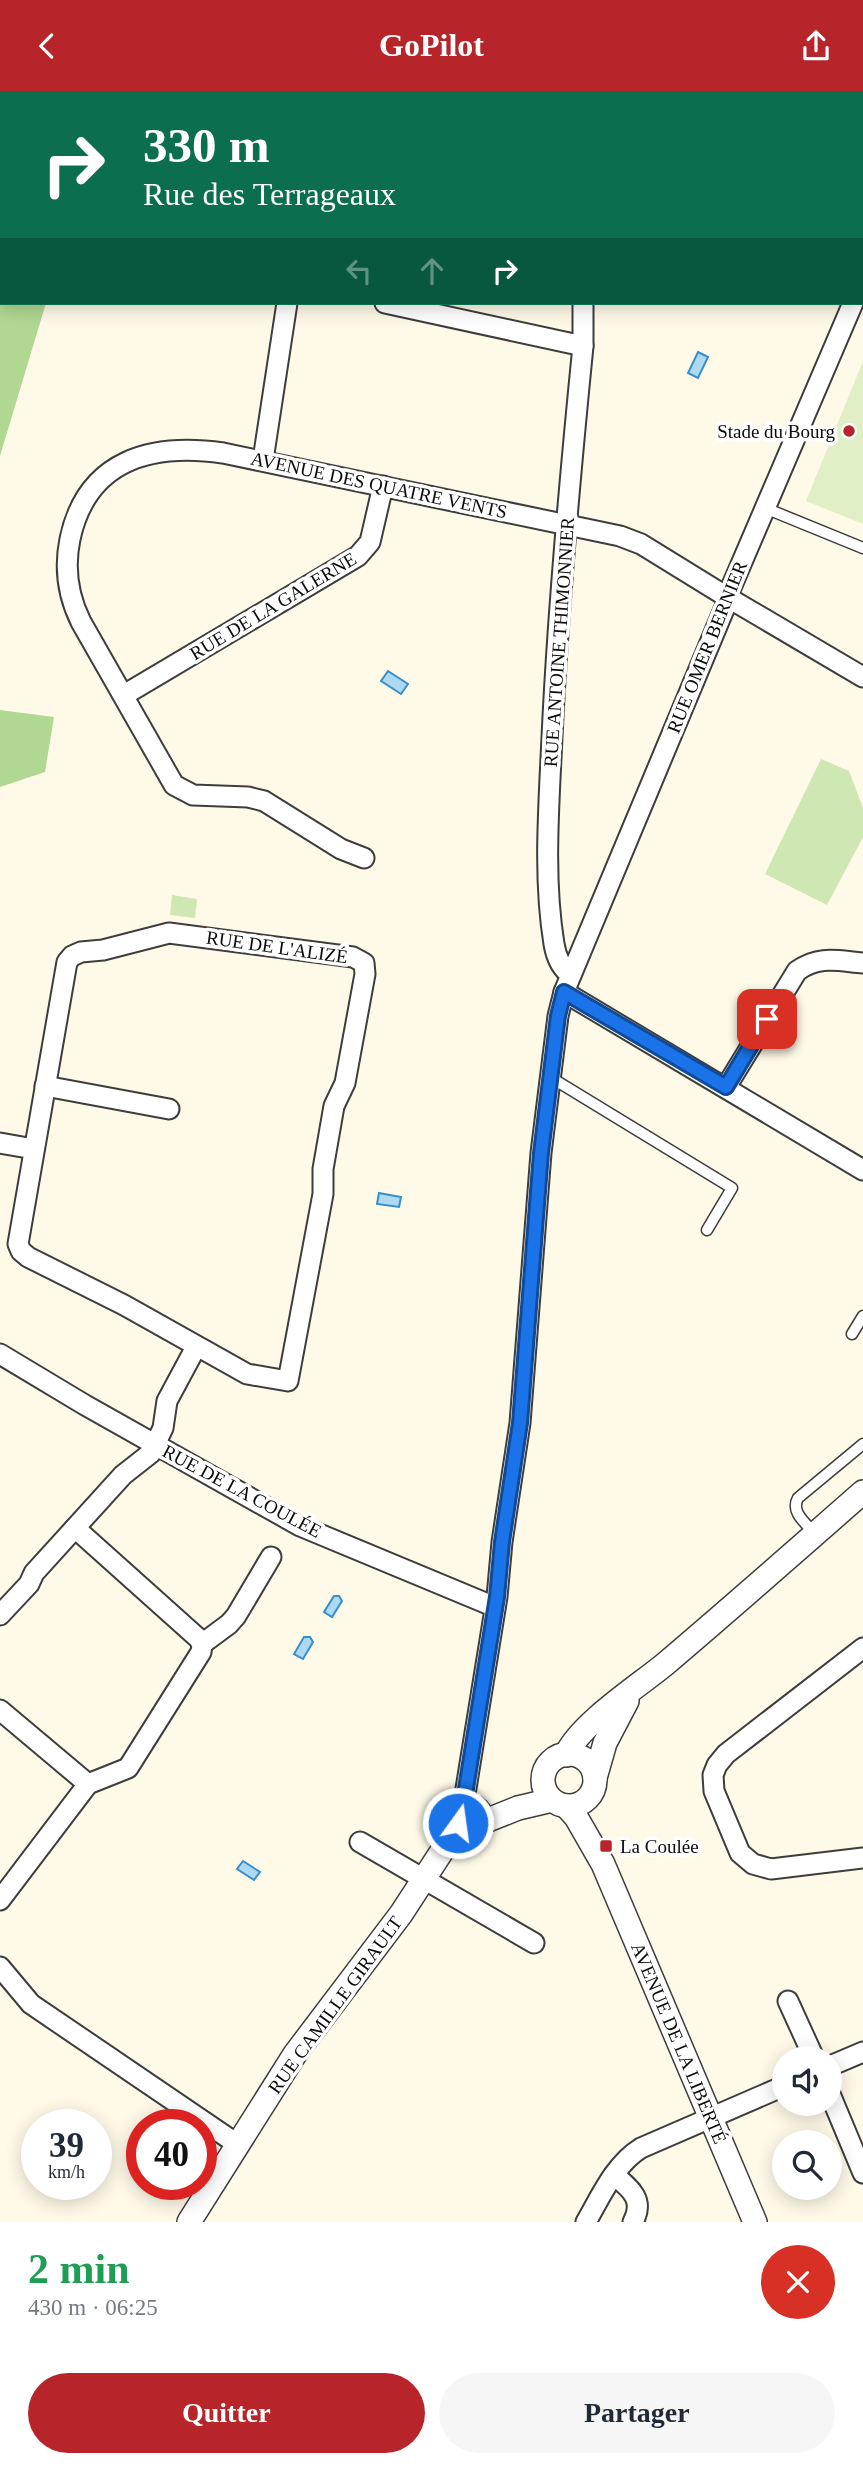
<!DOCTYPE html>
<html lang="fr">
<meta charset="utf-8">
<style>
:root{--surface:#fff;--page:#f6f6f7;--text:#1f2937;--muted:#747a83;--accent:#b7252a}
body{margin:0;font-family:"Times New Roman",serif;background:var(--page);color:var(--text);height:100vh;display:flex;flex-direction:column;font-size:26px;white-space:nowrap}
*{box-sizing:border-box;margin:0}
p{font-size:23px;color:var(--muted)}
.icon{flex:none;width:38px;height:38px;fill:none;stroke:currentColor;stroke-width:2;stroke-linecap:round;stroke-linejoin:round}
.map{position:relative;height:2131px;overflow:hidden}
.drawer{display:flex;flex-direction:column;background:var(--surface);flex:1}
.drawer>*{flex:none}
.hud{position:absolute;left:0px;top:0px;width:864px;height:214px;box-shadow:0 4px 18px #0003;background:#0b6e4f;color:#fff;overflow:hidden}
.tools{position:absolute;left:772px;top:1955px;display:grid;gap:14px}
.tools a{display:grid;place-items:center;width:70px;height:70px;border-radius:50%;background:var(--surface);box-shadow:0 4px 18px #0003;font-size:35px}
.speed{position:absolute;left:21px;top:2018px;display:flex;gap:14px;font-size:35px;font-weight:700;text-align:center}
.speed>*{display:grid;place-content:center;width:91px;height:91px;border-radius:50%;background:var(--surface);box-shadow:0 4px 18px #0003;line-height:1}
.speed small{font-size:18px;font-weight:400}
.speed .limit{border:10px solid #d22;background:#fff;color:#111}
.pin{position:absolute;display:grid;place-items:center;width:60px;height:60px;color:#fff;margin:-30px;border-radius:14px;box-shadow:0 4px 10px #0006}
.me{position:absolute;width:77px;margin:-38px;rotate:14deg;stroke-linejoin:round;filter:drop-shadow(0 0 5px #0008)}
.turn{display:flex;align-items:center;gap:24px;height:147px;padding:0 28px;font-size:32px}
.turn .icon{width:91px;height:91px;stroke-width:2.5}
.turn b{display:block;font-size:49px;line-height:60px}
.lanes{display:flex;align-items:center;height:66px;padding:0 28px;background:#0003;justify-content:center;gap:35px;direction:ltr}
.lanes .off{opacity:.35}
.round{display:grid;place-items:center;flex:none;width:74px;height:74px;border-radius:37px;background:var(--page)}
.overview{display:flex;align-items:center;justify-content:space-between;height:119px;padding:0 28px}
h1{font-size:42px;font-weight:600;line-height:52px;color:#1e9e55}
.cta{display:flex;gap:14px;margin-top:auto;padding:14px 28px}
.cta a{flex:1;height:80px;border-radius:42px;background:var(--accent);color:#fff;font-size:28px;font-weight:600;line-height:80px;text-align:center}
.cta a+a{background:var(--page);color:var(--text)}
header{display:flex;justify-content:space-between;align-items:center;height:91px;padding:0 28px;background:var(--accent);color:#fff;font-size:32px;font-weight:600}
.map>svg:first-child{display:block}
</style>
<header><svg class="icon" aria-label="back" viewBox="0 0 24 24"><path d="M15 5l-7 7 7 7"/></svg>GoPilot<svg class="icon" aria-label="share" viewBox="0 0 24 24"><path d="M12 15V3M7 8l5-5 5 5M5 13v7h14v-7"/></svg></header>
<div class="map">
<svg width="863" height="2131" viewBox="0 0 863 2131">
<rect width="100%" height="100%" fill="#fffae8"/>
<g fill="#cee7b3">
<path d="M 821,668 L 849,680 L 863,717 L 863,746 L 827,814 L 765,783 Z"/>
<path d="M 172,804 L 197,808 L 195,827 L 170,824 Z"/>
</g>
<g fill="#b1d893">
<path d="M 2,6 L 2,212 L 46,212 L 0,365 L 0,9 Z"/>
<path d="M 0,619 L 54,626 L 45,681 L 0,696 Z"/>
</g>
<path fill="#e0efc5" d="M 863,270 L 863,433 L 806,410 Z"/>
<g fill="#aed9f5" stroke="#368ecb" stroke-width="2">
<path d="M 698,261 L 708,266 L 698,287 L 688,282 Z"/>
<path d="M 388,580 L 408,593 L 401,603 L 381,590 Z"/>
<path d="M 379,1102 L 401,1106 L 399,1116 L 377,1113 Z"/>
<path d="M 334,1505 L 339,1505 L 342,1510 L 332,1526 L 324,1521 Z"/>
<path d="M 304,1546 L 310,1546 L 313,1551 L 303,1568 L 294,1563 Z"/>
<path d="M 243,1770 L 260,1781 L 254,1789 L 237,1778 Z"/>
</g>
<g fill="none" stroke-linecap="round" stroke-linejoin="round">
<g stroke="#3d3d3d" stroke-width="13">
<g id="service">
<path d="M 765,417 L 863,457"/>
<path d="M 550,986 L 732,1097 L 707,1139"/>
<path d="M 852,1243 L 863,1225"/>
<path d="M 815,1443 C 806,1432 790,1421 798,1407 L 863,1353"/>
</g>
</g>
<g stroke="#3d3d3d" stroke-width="23">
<g id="minor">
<path d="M 567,0 L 568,2"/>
<path d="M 82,2 L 84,0"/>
<path d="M 244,2 L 246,0"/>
<path d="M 0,106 L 2,103"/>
<path d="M 385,212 L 583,255"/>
<path d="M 263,369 L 287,212"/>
<path d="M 124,604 L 358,465 L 370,451 L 383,395"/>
<path d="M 364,767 L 341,758 L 264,710 L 248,706 L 193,704 L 174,694 L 81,531 C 68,505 64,477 70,448 C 87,368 152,352 223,362 L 620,445 L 641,453 L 727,506 L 863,586"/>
<path d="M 169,842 L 353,866 L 364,872 L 365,883 L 345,992 L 334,1015 L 323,1078 L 323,1103 L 288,1290 L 247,1283 L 124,1214 L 28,1166 L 21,1160 L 18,1153 L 67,871 L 72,865 L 81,861 L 103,859 Z"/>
<path d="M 571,884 C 561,877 556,865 554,853 C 543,786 549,714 552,646 C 558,516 570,385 583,255 L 583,212"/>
<path d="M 564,901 L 863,1079"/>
<path d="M 45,995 L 169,1018"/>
<path d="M 726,996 L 797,880 C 819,864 838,870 863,872"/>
<path d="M 0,1052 L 34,1058"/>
<path d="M 0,1263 L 85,1314 L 300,1435 L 495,1516"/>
<path d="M 0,1524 L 29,1493 L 34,1482 L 123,1384 L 151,1362 L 163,1337 L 167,1310 L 196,1256"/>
<path d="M 202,1553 L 229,1533 L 236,1525 L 271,1466"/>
<path d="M 863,1557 L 726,1663 L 717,1674 L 713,1684 L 714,1700 L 740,1762 L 753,1773 L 771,1778 L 863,1767"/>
<path d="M 0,1619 L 88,1693"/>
<path d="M 463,1716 L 497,1506 L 502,1451 L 520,1332 L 541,1062 L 558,925 L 564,901 L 725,516 L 730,499 L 853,212"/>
<path d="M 360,1751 L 534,1852"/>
<path d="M 0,1809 L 88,1693 L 128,1677 L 201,1561 L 202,1554 L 199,1548 L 75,1437"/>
<path d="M 0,1876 L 31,1913 L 237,2053"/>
<path d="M 788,1910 L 814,1967"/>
<path d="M 830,1975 L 863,1961"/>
<path d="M 830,2003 L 863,2082"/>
<path d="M 614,2084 C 631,2098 645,2109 633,2131"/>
<path d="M 586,2131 C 601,2105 615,2073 641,2057 L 784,1995"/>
</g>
</g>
<g stroke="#3d3d3d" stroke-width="26">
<g id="tertiary">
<circle cx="569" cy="1689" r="26"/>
<path d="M 566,1664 C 580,1633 637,1596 664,1574 C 731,1517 797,1459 863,1401"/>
<path d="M 595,1687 L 605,1652 L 627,1610"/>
<path d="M 566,1715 L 576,1726 L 603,1773 L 755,2131"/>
<circle cx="469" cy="1727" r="12"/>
<path d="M 478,1733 L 518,1717 L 552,1709"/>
<path d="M 189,2131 L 295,1963 L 401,1823 L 459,1734"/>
</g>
</g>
<use href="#service" stroke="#fff" stroke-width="10"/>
<use href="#minor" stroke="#fff" stroke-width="19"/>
<use href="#tertiary" stroke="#fff" stroke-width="23"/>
</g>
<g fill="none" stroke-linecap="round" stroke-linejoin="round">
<g stroke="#114b97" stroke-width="18">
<path id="route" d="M 458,1732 L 457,1724 L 463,1716 L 497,1506 L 502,1451 L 520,1332 L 541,1062 L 558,925 L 564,901 L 726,996 L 767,928"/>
</g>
<use href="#route" stroke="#1a73e8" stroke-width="12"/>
</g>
<g fill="#b7252a" stroke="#fff" stroke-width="2.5">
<circle cx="849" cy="340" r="7"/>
<rect x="599" y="1748" width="14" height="14" rx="3.5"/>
</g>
<g text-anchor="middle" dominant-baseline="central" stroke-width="7" stroke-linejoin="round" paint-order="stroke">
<g font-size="19" fill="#0a0a0a" stroke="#fff" text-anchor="end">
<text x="835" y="340">Stade du Bourg</text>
<text x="620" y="1755" text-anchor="start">La Coulée</text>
</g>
<g font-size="19" fill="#0a0a0a" stroke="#fff">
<text transform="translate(379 394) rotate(12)">AVENUE DES QUATRE VENTS</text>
<text transform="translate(273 515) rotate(-31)">RUE DE LA GALERNE</text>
<text transform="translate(559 551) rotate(-86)">RUE ANTOINE THIMONNIER</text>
<text transform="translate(707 556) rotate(-68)">RUE OMER BERNIER</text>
<text transform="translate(277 856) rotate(8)">RUE DE L'ALIZÉ</text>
<text transform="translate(242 1400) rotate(28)">RUE DE LA COULÉE</text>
<text transform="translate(335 1914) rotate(-54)">RUE CAMILLE GIRAULT</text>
<text transform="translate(679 1952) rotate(67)">AVENUE DE LA LIBERTÉ</text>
</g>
</g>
</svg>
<div class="tools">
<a><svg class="icon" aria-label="sound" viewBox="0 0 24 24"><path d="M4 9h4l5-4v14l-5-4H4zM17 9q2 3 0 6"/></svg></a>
<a><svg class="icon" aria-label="search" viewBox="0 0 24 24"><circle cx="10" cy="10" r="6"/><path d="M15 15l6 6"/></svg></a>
</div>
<div class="speed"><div>39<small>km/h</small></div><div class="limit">40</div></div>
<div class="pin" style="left:767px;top:928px;background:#d93025"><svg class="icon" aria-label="arrive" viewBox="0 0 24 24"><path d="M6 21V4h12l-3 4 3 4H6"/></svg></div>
<svg class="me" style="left:458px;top:1732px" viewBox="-20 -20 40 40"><circle r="17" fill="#1a73e8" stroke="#fff" stroke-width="3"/><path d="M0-11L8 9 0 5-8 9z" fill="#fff"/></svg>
<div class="hud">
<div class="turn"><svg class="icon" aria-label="right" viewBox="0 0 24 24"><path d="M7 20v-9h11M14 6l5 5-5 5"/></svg><div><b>330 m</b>Rue des Terrageaux</div></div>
<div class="lanes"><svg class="icon off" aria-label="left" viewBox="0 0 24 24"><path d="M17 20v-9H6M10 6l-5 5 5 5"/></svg><svg class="icon off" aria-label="ahead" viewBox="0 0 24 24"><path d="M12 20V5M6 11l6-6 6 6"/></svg><svg class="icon" aria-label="right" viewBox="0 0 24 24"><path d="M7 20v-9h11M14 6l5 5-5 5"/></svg></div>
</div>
</div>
<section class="drawer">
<div class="overview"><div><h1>2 min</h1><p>430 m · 06:25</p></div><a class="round" style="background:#d93025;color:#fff"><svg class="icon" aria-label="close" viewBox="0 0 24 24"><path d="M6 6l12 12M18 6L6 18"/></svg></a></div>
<div class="cta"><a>Quitter</a><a>Partager</a></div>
</section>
